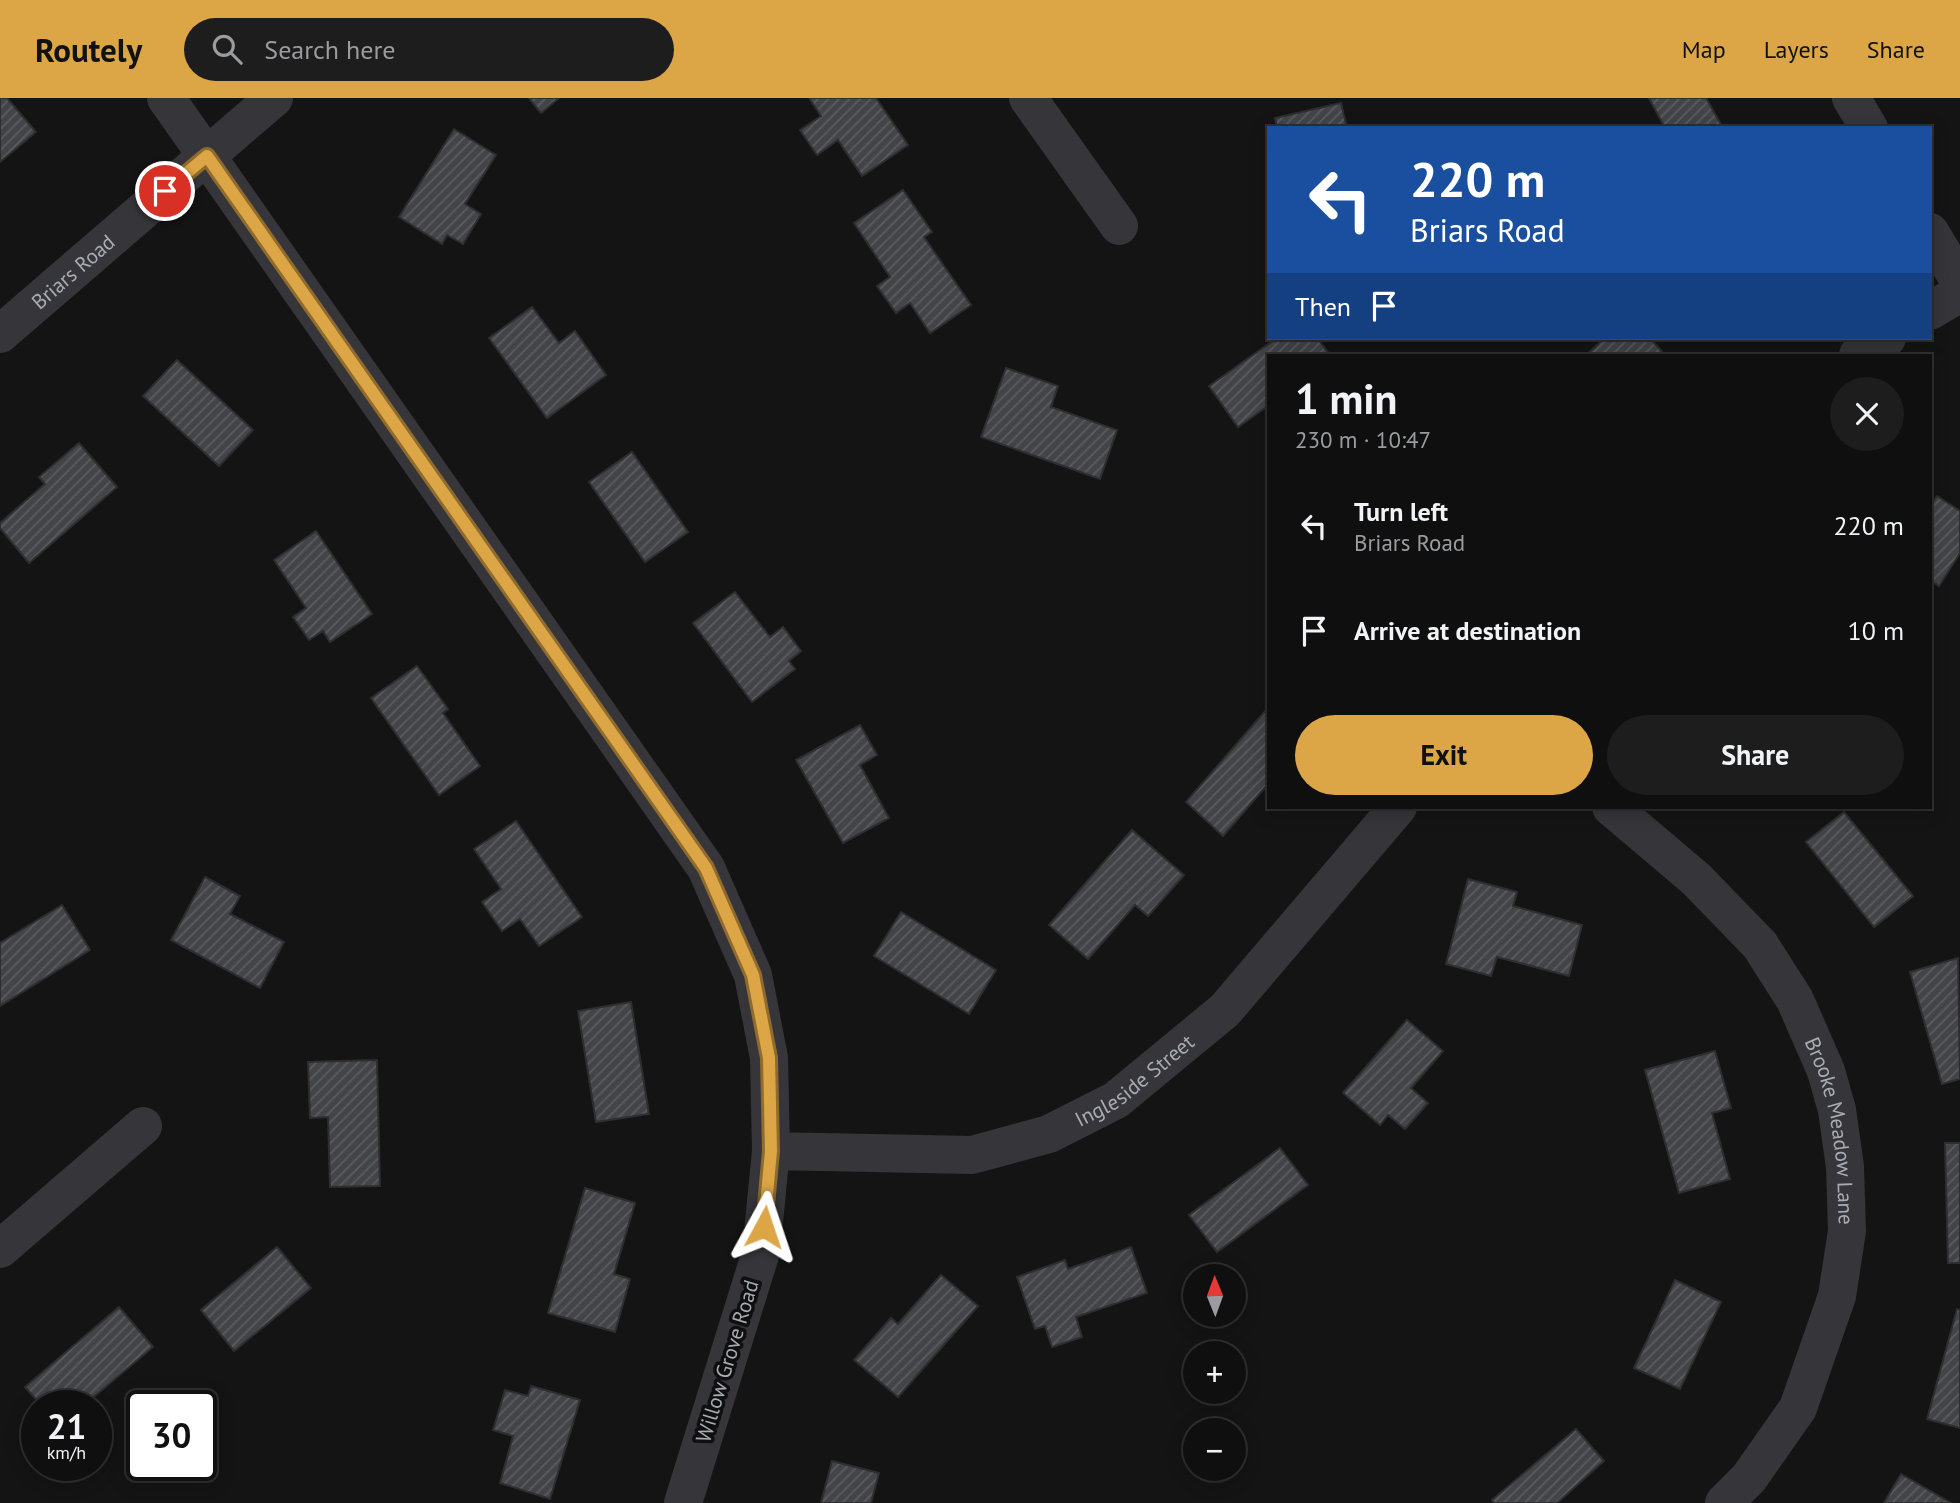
<!DOCTYPE html>
<meta charset="utf-8">
<style>
:root{--surface:#0f0f10;--page:#1d1d1e;--text:#f1f3f6;--muted:#9b9c9f;--line:#2f2f30;--accent:#dca546}
body{margin:0;font-family:"PT Sans",sans-serif;background:var(--page);color:var(--text);height:100vh;display:flex;flex-direction:column;font-size:26px;white-space:nowrap}
*{box-sizing:border-box;margin:0}
p{font-size:23px;color:var(--muted)}
.icon{flex:none;width:38px;height:38px;fill:none;stroke:currentColor;stroke-width:2;stroke-linecap:round;stroke-linejoin:round}
.map{position:relative;flex:1;overflow:hidden}
.panel{position:absolute;left:1267px;top:256px;width:665px;height:455px;display:flex;flex-direction:column;background:var(--surface);border-radius:0px;box-shadow:0 4px 18px #0003,0 0 0 2px var(--line)}
.panel>*{flex:none}
.banner{position:absolute;left:1267px;top:28px;width:665px;height:214px;border-radius:0px;box-shadow:0 4px 18px #0003,0 0 0 2px var(--line);background:#1a4fa0;color:#fff;overflow:hidden}
.needle{width:46px;rotate:359deg}
.controls{position:absolute;left:1183px;top:1166px;display:grid;gap:14px}
.controls a{display:grid;place-items:center;width:63px;height:63px;border-radius:50%;background:var(--surface);box-shadow:0 4px 18px #0003,0 0 0 2px var(--line);font-size:35px}
.speed{position:absolute;left:21px;top:1292px;display:flex;gap:14px;font-size:35px;font-weight:700;text-align:center}
.speed>*{display:grid;place-content:center;width:91px;height:91px;border-radius:50%;background:var(--surface);box-shadow:0 4px 18px #0003,0 0 0 2px var(--line);line-height:1}
.speed small{font-size:18px;font-weight:400}
.speed .limit{border:4px solid #111;border-radius:10px;background:#fff;color:#111}
.pin{position:absolute;display:grid;place-items:center;width:60px;height:60px;color:#fff;margin:-30px;border:4px solid #fff;border-radius:50%;box-shadow:0 2px 7px #0007}
.me{position:absolute;width:77px;margin:-38px;rotate:5deg;stroke-linejoin:round;filter:drop-shadow(0 0 5px #0008)}
.turn{display:flex;align-items:center;gap:24px;height:147px;padding:0 28px;font-size:32px}
.turn .icon{width:91px;height:91px;stroke-width:2.5}
.turn b{display:block;font-size:49px;line-height:60px}
.then{display:flex;align-items:center;height:66px;padding:0 28px;background:#0003;gap:14px;font-size:26px}
.round{display:grid;place-items:center;flex:none;width:74px;height:74px;border-radius:37px;background:var(--page)}
.overview{display:flex;align-items:center;justify-content:space-between;height:119px;padding:0 28px}
h1{font-size:42px;font-weight:700;line-height:52px}
.cta{display:flex;gap:14px;margin-top:auto;padding:14px 28px}
.cta a{flex:1;height:80px;border-radius:42px;background:var(--accent);color:#111;font-size:28px;font-weight:700;line-height:80px;text-align:center}
.cta a+a{background:var(--page);color:var(--text)}
ul{padding:0;list-style:none}
li{display:flex;align-items:center;gap:21px;height:105px;padding:0 28px}
li div{flex:1}
li b{display:block;font-size:26px}
li em{font-style:normal}
header{display:flex;align-items:center;gap:42px;box-sizing:border-box;height:98px;padding:0 35px;background:var(--accent);color:#111}
header strong{font-size:33px}
nav{display:flex;gap:38px;margin-inline-start:auto;font-size:24px}
.search{width:490px;height:63px;background:var(--page);display:flex;align-items:center;gap:18px;box-sizing:border-box;padding:0 24px;border-radius:38px;color:var(--muted);font-size:26px}
.map>svg:first-child{display:block}
</style>
<header>
<strong>Routely</strong>
<div class="search"><svg class="icon" aria-label="search" viewBox="0 0 24 24"><circle cx="10" cy="10" r="6"/><path d="M15 15l6 6"/></svg>Search here</div>
<nav><a>Map</a><a>Layers</a><a>Share</a></nav>
</header>
<div class="map">
<svg width="1960" height="1405" viewBox="0 0 1960 1405">
<defs>
<pattern id="building-hatch" width="6" height="6" patternUnits="userSpaceOnUse" patternTransform="scale(1.75)"><rect width="6" height="6" fill="#434448"/><path d="M-1 1l2-2M0 6l6-6M5 7l2-2" fill="none" stroke="#5b5c60"/></pattern>
</defs>
<rect width="100%" height="100%" fill="#141415"/>
<g fill="url(#building-hatch)" stroke="#2e2e31" stroke-width="2">
<path d="M 0,0 L 7,0 L 36,34 L 0,64 Z"/>
<path d="M 529,0 L 559,0 L 541,15 Z"/>
<path d="M 809,0 L 876,0 L 908,47 L 862,78 L 838,42 L 817,57 L 800,32 L 821,18 Z"/>
<path d="M 1649,0 L 1706,0 L 1723,30 L 1665,30 Z"/>
<path d="M 1341,5 L 1347,30 L 1277,30 L 1275,20 Z"/>
<path d="M 454,31 L 496,57 L 465,106 L 481,116 L 463,146 L 447,137 L 442,146 L 399,119 Z"/>
<path d="M 903,92 L 932,134 L 924,139 L 971,207 L 930,235 L 910,205 L 896,215 L 877,188 L 890,179 L 854,125 Z"/>
<path d="M 532,209 L 559,245 L 575,233 L 606,277 L 547,320 L 489,240 Z"/>
<path d="M 1277,240 L 1317,240 L 1330,257 L 1269,257 L 1269,315 L 1265,310 L 1238,329 L 1209,288 Z"/>
<path d="M 1605,240 L 1650,240 L 1665,257 L 1586,257 Z"/>
<path d="M 177,262 L 253,332 L 219,368 L 143,298 Z"/>
<path d="M 1006,270 L 1058,288 L 1051,309 L 1117,332 L 1100,381 L 981,339 Z"/>
<path d="M 79,345 L 117,389 L 29,465 L 0,430 L 0,425 L 45,386 L 39,379 Z"/>
<path d="M 632,354 L 688,434 L 645,464 L 589,384 Z"/>
<path d="M 1937,398 L 1960,413 L 1960,455 L 1939,488 L 1930,482 L 1930,408 Z"/>
<path d="M 316,433 L 372,516 L 330,544 L 323,533 L 309,542 L 293,519 L 306,510 L 274,462 Z"/>
<path d="M 735,494 L 770,539 L 783,529 L 801,553 L 789,563 L 795,571 L 752,604 L 693,525 Z"/>
<path d="M 417,568 L 448,611 L 443,615 L 480,668 L 439,697 L 371,600 Z"/>
<path d="M 1268,610 L 1269,685 L 1223,738 L 1186,704 Z"/>
<path d="M 860,627 L 877,657 L 860,667 L 889,720 L 843,745 L 796,662 Z"/>
<path d="M 1844,714 L 1913,798 L 1874,829 L 1806,744 Z"/>
<path d="M 516,723 L 582,819 L 539,848 L 520,821 L 502,833 L 482,804 L 501,791 L 474,751 Z"/>
<path d="M 1132,732 L 1184,777 L 1148,818 L 1135,807 L 1088,861 L 1049,827 Z"/>
<path d="M 205,779 L 240,798 L 230,816 L 284,844 L 260,890 L 171,842 Z"/>
<path d="M 1468,781 L 1517,794 L 1513,808 L 1582,827 L 1569,878 L 1497,859 L 1491,878 L 1446,866 Z"/>
<path d="M 62,807 L 90,852 L 0,908 L 0,845 Z"/>
<path d="M 901,814 L 996,872 L 969,916 L 874,858 Z"/>
<path d="M 1958,860 L 1960,981 L 1942,986 L 1910,874 Z"/>
<path d="M 631,904 L 649,1016 L 596,1024 L 578,913 Z"/>
<path d="M 1407,922 L 1443,953 L 1411,990 L 1428,1005 L 1405,1031 L 1388,1017 L 1380,1027 L 1343,995 Z"/>
<path d="M 1715,953 L 1731,1010 L 1712,1015 L 1730,1081 L 1679,1095 L 1645,972 Z"/>
<path d="M 377,962 L 380,1088 L 330,1089 L 328,1019 L 310,1020 L 308,964 Z"/>
<path d="M 1945,1045 L 1960,1045 L 1960,1165 L 1948,1165 Z"/>
<path d="M 1280,1050 L 1308,1087 L 1217,1154 L 1189,1117 Z"/>
<path d="M 585,1090 L 635,1105 L 614,1176 L 630,1181 L 615,1234 L 548,1215 Z"/>
<path d="M 277,1149 L 311,1190 L 234,1253 L 201,1212 Z"/>
<path d="M 1131,1149 L 1147,1195 L 1076,1219 L 1082,1239 L 1052,1249 L 1045,1228 L 1035,1231 L 1017,1179 L 1065,1162 L 1068,1171 Z"/>
<path d="M 941,1177 L 978,1208 L 898,1299 L 854,1262 L 891,1220 L 898,1226 Z"/>
<path d="M 1675,1182 L 1721,1204 L 1680,1291 L 1634,1270 Z"/>
<path d="M 119,1209 L 153,1249 L 90,1302 L 95,1307 L 41,1307 L 25,1289 Z"/>
<path d="M 1957,1211 L 1960,1212 L 1960,1330 L 1927,1321 Z"/>
<path d="M 531,1288 L 580,1302 L 550,1401 L 500,1385 L 513,1338 L 493,1332 L 505,1292 L 528,1298 Z"/>
<path d="M 96,1309 L 105,1320 L 96,1328 Z"/>
<path d="M 1576,1331 L 1604,1363 L 1557,1405 L 1494,1405 L 1492,1402 Z"/>
<path d="M 832,1363 L 879,1375 L 871,1405 L 821,1405 Z"/>
<path d="M 1901,1376 L 1951,1405 L 1884,1405 Z"/>
</g>
<g fill="none" stroke-linecap="round" stroke-linejoin="round">
<g stroke="#36363a" stroke-width="38">
<path d="M 166,0 L 706,770 L 753,877 L 769,960 L 771,1053 L 761,1154 L 683,1405"/>
<path d="M 1028,0 L 1119,128"/>
<path d="M 1851,0 L 1869,30"/>
<path d="M 1930,134 L 1960,184"/>
<path d="M 1930,213 L 1960,195"/>
<path id="s1" d="M 0,236 L 274,0"/>
<path d="M 1858,257 L 1887,240"/>
<path id="s2" d="M 1611,709 L 1696,781 L 1760,847 L 1795,902 L 1826,973 L 1837,1012 L 1845,1069 L 1847,1133 L 1837,1198 L 1798,1310 L 1749,1380 L 1724,1405"/>
<path id="s3" d="M 771,1053 L 972,1057 L 1049,1036 L 1116,1002 L 1225,912 L 1398,709"/>
<path d="M 0,1151 L 143,1028"/>
</g>
</g>
<g fill="none" stroke-linecap="round" stroke-linejoin="round">
<g stroke="#8f6b2e" stroke-width="18">
<path id="route" d="M 165,93 L 207,58 L 706,770 L 753,877 L 769,960 L 771,1053 L 764,1129"/>
</g>
<use href="#route" stroke="#dca546" stroke-width="12"/>
</g>
<g text-anchor="middle" dominant-baseline="central" stroke-width="7" stroke-linejoin="round" paint-order="stroke">
<g font-size="21" fill="#a7acb4" stroke="#0f0f10">
<text stroke="none"><textPath href="#s1" startOffset="96">Briars Road</textPath></text>
<text stroke="none"><textPath href="#s3" startOffset="382">Ingleside Street</textPath></text>
<text stroke="none"><textPath href="#s2" startOffset="406">Brooke Meadow Lane</textPath></text>
<text transform="translate(727 1263) rotate(-73)">Willow Grove Road</text>
</g>
</g>
</svg>
<div class="controls">
<a><svg class="needle" viewBox="-14 -14 28 28"><path d="M0-13l5 13h-10z" fill="#e53935"/><path d="M0 13l5-13h-10z" fill="#9b9c9f"/></svg></a>
<a>+</a>
<a>−</a>
</div>
<div class="speed"><div>21<small>km/h</small></div><div class="limit">30</div></div>
<div class="pin" style="left:165px;top:93px;background:#d93025"><svg class="icon" aria-label="arrive" viewBox="0 0 24 24"><path d="M6 21V4h12l-3 4 3 4H6"/></svg></div>
<svg class="me" style="left:764px;top:1129px" viewBox="-20 -20 40 40"><path d="M0-17L14 15 0 8-14 15z" fill="#dca546" stroke="#fff" stroke-width="4"/></svg>
<div class="banner">
<div class="turn"><svg class="icon" aria-label="left" viewBox="0 0 24 24"><path d="M17 20v-9H6M10 6l-5 5 5 5"/></svg><div><b>220 m</b>Briars Road</div></div>
<div class="then">Then<svg class="icon" aria-label="arrive" viewBox="0 0 24 24"><path d="M6 21V4h12l-3 4 3 4H6"/></svg></div>
</div>
<section class="panel">
<div class="overview"><div><h1>1 min</h1><p>230 m · 10:47</p></div><a class="round"><svg class="icon" aria-label="close" viewBox="0 0 24 24"><path d="M6 6l12 12M18 6L6 18"/></svg></a></div>
<ul>
<li><svg class="icon" aria-label="left" viewBox="0 0 24 24"><path d="M17 20v-9H6M10 6l-5 5 5 5"/></svg><div><b>Turn left</b><p>Briars Road</p></div><em>220 m</em></li>
<li><svg class="icon" aria-label="arrive" viewBox="0 0 24 24"><path d="M6 21V4h12l-3 4 3 4H6"/></svg><div><b>Arrive at destination</b></div><em>10 m</em></li>
</ul>
<div class="cta"><a>Exit</a><a>Share</a></div>
</section>
</div>
